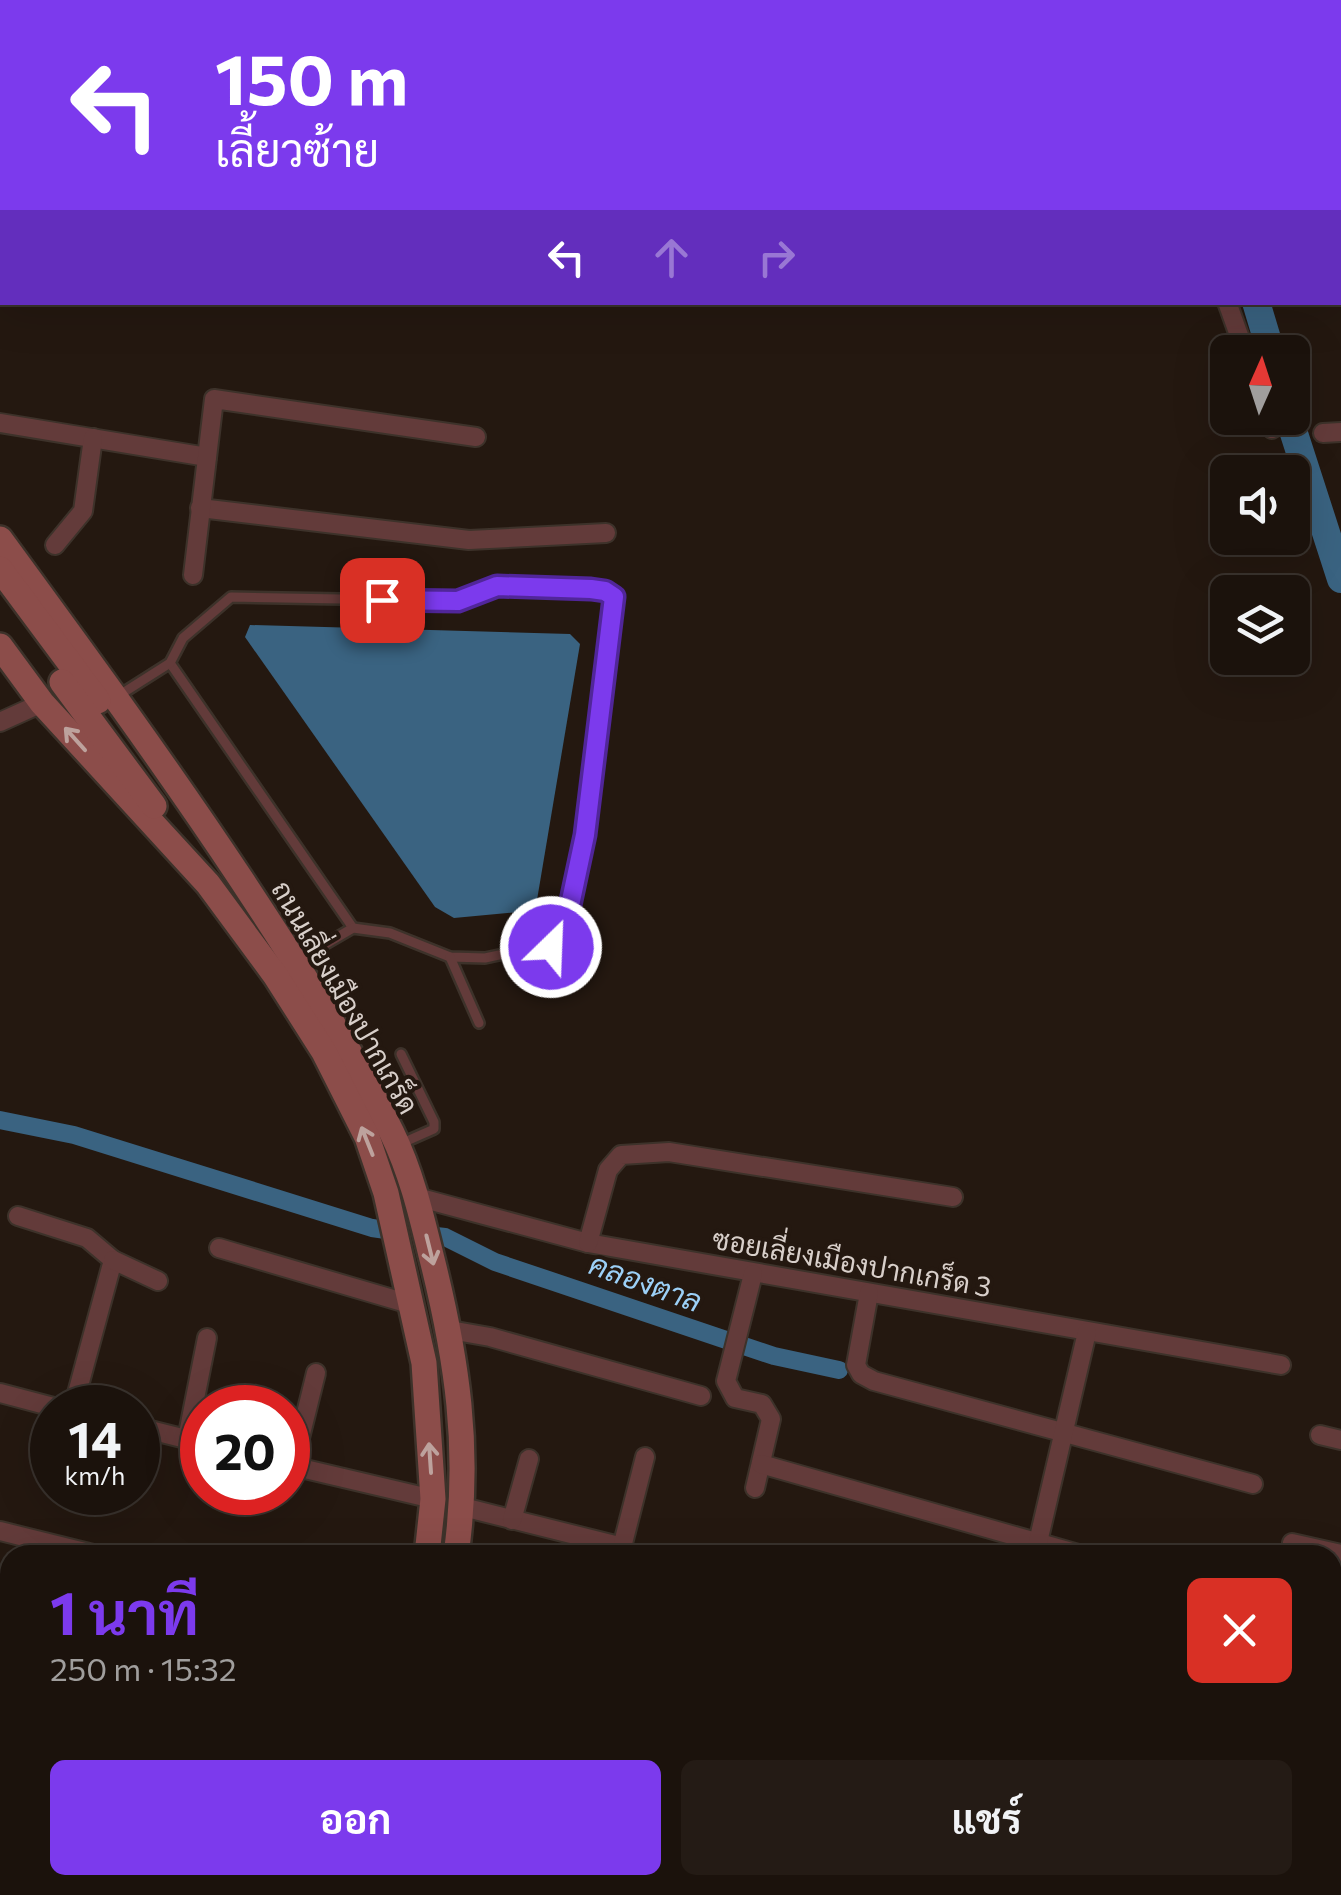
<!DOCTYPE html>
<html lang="th">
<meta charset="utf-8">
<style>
:root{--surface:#1b120c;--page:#241b15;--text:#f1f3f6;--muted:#a09e9d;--line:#39322d;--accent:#7c3aed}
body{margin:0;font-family:Commissioner,Sarabun,sans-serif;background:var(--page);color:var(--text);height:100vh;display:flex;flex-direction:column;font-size:38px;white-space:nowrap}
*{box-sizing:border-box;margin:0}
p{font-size:32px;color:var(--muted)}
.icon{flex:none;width:55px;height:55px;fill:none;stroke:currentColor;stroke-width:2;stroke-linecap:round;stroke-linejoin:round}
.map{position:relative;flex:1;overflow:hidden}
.panel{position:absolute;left:0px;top:1545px;width:1342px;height:350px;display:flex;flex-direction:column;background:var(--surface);border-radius:30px 30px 0 0;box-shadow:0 10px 40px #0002,0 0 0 2px var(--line)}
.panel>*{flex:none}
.hud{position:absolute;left:0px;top:0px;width:1342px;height:305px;box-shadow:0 10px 40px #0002,0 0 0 2px var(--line);background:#7c3aed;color:#fff;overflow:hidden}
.needle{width:65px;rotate:3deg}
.controls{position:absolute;left:1210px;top:335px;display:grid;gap:20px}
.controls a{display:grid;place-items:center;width:100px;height:100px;border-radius:15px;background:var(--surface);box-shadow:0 10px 40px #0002,0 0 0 2px var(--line);font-size:50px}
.speed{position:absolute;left:30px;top:1385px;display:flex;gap:20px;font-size:50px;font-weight:700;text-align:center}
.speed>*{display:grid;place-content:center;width:130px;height:130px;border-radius:50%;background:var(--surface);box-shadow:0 10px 40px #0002,0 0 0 2px var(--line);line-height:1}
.speed small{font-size:25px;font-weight:400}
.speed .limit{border:15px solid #d22;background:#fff;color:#111}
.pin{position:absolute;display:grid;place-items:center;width:85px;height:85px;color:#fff;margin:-42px;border-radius:20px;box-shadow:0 5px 15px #0006}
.me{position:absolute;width:110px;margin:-55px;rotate:24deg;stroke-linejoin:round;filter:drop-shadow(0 0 8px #0008)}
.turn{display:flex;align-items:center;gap:35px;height:210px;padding:0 50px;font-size:45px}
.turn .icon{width:130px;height:130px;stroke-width:2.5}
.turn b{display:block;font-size:70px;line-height:85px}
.lanes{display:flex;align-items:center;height:95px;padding:0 50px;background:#0003;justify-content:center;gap:50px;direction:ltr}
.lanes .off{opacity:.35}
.round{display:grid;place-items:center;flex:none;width:105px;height:105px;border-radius:15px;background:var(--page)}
.headline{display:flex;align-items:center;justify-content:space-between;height:170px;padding:0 50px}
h1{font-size:60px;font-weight:700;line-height:75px;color:var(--accent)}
.primary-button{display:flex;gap:20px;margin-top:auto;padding:20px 50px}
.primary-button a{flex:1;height:115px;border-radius:15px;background:var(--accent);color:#fff;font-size:40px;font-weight:700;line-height:115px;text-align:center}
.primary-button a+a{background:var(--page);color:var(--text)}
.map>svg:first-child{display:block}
</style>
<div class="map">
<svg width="1341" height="1895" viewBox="0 0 1341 1895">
<rect width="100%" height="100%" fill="#241810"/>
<path fill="#3a6381" d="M 250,625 L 570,634 L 580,644 L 537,900 L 529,911 L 454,918 L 435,907 L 245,637 Z"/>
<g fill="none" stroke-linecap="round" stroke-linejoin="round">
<g stroke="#3a6381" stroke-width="18">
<path d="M 0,1120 L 74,1135 L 372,1228 L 386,1230"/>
<path d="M 436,1236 L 445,1237 L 495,1262 L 774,1356 L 839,1370"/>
</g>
<g stroke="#3a6381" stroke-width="28">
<path d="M 1256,302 L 1271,352"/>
<path d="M 1289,418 L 1341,579"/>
</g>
<g stroke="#3d322a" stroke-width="14">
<g id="service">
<path d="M 170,663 L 353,928"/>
<path d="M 118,696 L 170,663 L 183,638 L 231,597 L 458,601 L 497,586 L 591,589 L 612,593 L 614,597 L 585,835 L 560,942 L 485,958 L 450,957 L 390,933 L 353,928 L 298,960"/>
<path d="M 450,957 L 479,1023"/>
<path d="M 400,1144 L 434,1129 L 434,1122 L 401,1054"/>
</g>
</g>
<g stroke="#3d322a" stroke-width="22">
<g id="minor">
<path d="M 1004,0 L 1005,2"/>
<path d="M 1139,2 L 1147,0"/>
<path d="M 1227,302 L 1245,352"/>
<path d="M 1268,418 L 1272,429"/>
<path d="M 0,423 L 207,457"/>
<path d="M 1323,433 L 1341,432"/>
<path d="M 200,508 L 469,540 L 606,533"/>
<path d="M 55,545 L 83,511 L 93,438"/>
<path d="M 193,575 L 214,399 L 476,437"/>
<path d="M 0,722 L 42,703"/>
<path d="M 417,1197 L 588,1243 L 1281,1365"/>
<path d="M 18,1216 L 87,1238 L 113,1260 L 73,1408"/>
<path d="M 588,1243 L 608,1170 L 621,1155 L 669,1152 L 953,1197"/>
<path d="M 219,1248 L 413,1305"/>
<path d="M 113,1260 L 158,1281"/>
<path d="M 753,1274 L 726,1381 L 735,1398 L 762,1404 L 771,1419 L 755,1488"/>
<path d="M 869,1293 L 856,1365 L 861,1374 L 874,1381 L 1253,1484"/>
<path d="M 450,1330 L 490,1337 L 701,1396"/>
<path d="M 0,1393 L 57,1408"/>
<path d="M 138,1427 L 202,1443"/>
<path d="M 1320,1435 L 1341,1440"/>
<path d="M 187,1439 L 207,1338"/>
<path d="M 761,1464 L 1082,1555"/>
<path d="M 288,1465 L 433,1499"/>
<path d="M 293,1466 L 316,1373"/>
<path d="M 463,1507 L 623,1547"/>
<path d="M 512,1520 L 529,1459"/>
<path d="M 0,1531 L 97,1555"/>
<path d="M 1292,1543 L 1341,1554"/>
<path d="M 620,1555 L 645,1457"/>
<path d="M 1035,1555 L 1087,1332"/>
<path d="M 1332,1644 L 1341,1646"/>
<path d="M 0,1674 L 10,1677"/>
<path d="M 1332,1738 L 1341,1740"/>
<path d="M 1332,1863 L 1341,1865"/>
<path d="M 842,1885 L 882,1895"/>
<path d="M 45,1895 L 48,1885"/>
<path d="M 769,1895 L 772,1885"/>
</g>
</g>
<g stroke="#3d322a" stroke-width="30">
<g id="secondary">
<path d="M 0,539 C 82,651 164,763 241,879 C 295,961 349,1044 392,1133 C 411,1172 421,1214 431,1255 C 457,1358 471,1450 456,1555"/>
<path d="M 0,569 L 98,701"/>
<path d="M 0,646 L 42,703 L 208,884 L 275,975 L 324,1052 L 367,1137 L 386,1193 L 424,1363 L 433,1499 L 427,1555"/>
<path d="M 62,682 L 154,806"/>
<path d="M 341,1895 L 345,1885"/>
<path d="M 371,1895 L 375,1885"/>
</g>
</g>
<use href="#service" stroke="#633b3a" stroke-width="9"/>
<use href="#minor" stroke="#633b3a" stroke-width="18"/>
<use href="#secondary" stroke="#8c4d4a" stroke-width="25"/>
</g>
<defs><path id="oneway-shaft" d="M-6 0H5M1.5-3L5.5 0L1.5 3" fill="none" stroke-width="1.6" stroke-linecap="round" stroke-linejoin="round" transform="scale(2.5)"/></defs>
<g stroke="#bda29d">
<use href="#oneway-shaft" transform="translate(75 739) rotate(-132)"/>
<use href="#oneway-shaft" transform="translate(367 1141) rotate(-112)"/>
<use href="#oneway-shaft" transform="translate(430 1250) rotate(76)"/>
<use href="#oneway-shaft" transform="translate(430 1458) rotate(-94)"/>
</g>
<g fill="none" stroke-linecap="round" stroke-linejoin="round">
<g stroke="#51269a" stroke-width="25">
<path id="route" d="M 382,600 L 458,601 L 497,586 L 591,589 L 605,591 L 614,597 L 585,835 L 563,938 L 551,947"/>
</g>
<use href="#route" stroke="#7c3aed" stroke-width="18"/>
</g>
<g text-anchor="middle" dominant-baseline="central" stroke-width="8" stroke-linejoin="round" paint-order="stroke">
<g font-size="28" fill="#d8cfca" stroke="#241810">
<text transform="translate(346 997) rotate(60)">ถนนเลี่ยงเมืองปากเกร็ด</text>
<text transform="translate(852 1262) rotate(10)">ซอยเลี่ยงเมืองปากเกร็ด 3</text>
</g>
<g font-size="30" font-style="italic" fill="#9cd0f7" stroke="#241810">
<text transform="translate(646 1281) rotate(20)">คลองตาล</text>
</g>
</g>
</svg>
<div class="controls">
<a><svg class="needle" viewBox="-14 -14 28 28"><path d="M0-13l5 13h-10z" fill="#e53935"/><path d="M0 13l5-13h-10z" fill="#a09e9d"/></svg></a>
<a><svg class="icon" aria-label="sound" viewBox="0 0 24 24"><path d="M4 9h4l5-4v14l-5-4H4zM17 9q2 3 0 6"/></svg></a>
<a><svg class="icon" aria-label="layers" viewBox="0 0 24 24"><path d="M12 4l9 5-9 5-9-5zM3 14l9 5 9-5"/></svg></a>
</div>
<div class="speed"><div>14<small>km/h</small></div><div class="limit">20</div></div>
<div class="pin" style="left:382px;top:600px;background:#d93025"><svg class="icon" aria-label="arrive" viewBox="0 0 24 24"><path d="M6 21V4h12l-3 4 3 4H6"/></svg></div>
<svg class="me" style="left:551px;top:947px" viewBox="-20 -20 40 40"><circle r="17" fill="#7c3aed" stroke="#fff" stroke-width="3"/><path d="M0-11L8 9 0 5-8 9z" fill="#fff"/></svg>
<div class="hud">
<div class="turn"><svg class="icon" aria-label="left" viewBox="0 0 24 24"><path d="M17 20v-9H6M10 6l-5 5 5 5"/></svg><div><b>150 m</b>เลี้ยวซ้าย</div></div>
<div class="lanes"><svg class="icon" aria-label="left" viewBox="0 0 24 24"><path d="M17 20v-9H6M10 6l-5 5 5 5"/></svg><svg class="icon off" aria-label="ahead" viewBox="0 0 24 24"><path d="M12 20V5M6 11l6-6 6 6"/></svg><svg class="icon off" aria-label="right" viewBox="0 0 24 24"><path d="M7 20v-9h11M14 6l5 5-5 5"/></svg></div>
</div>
<section class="panel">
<div class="headline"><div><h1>1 นาที</h1><p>250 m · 15:32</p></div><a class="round" style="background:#d93025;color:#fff"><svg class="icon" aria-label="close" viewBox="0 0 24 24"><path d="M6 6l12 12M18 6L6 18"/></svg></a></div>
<div class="primary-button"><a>ออก</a><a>แชร์</a></div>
</section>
</div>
